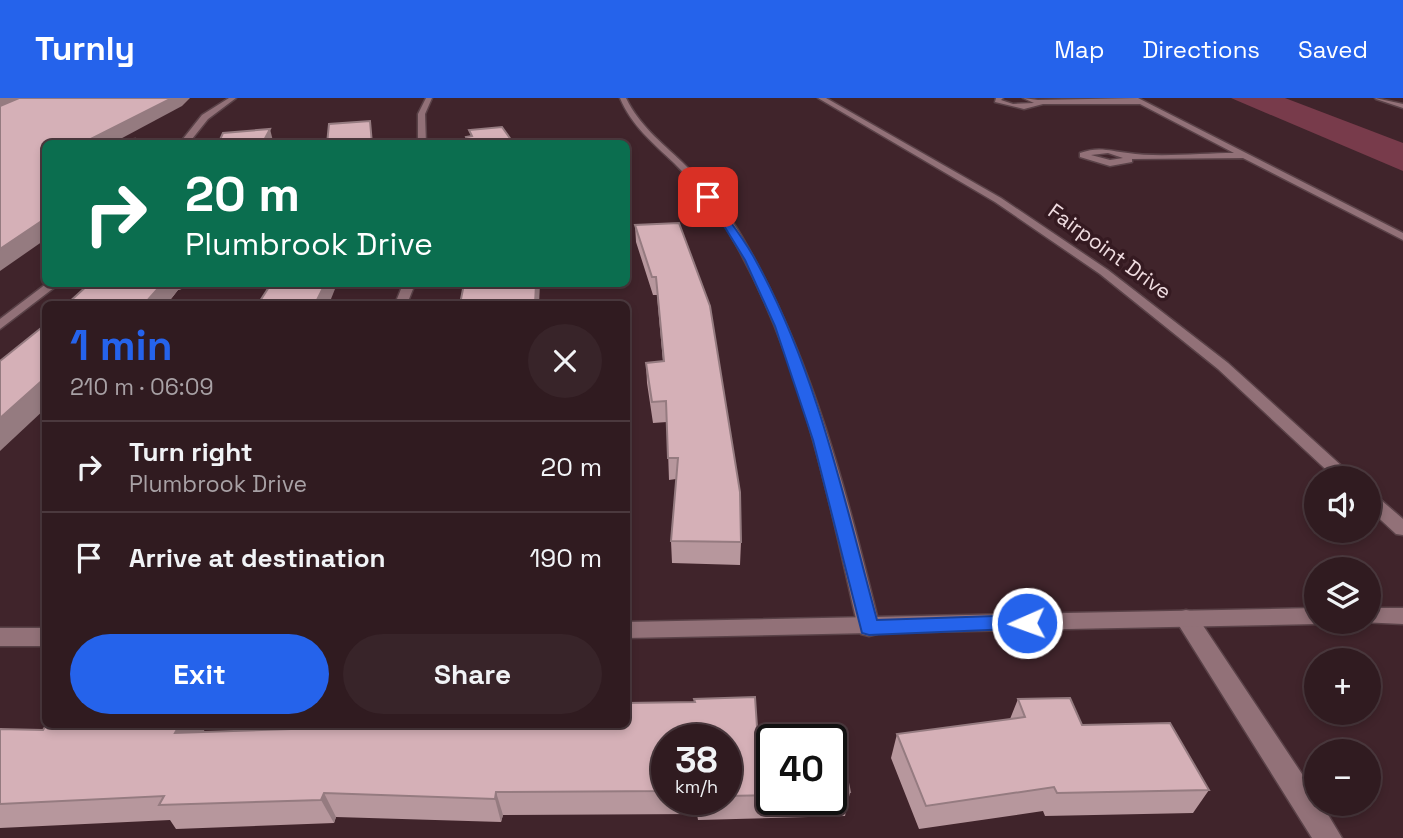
<!DOCTYPE html>
<meta charset="utf-8">
<style>
:root{--surface:#301b20;--page:#382429;--text:#f1f3f6;--muted:#a8a1a5;--line:#4b393e;--accent:#2563eb}
body{margin:0;font-family:"Space Grotesk",sans-serif;background:var(--page);color:var(--text);height:100vh;display:flex;flex-direction:column;font-size:26px;white-space:nowrap}
*{box-sizing:border-box;margin:0}
p{font-size:23px;color:var(--muted)}
.icon{flex:none;width:38px;height:38px;fill:none;stroke:currentColor;stroke-width:2;stroke-linecap:round;stroke-linejoin:round}
.map{position:relative;flex:1;overflow:hidden}
.drawer{position:absolute;left:42px;top:203px;width:588px;height:427px;display:flex;flex-direction:column;background:var(--surface);border-radius:10px;box-shadow:0 4px 10px #0003,0 0 0 2px var(--line)}
.drawer>*{flex:none}
.banner{position:absolute;left:42px;top:42px;width:588px;height:147px;border-radius:10px;box-shadow:0 4px 10px #0003,0 0 0 2px var(--line);background:#0b6e4f;color:#fff;overflow:hidden}
.tools{position:absolute;left:1304px;top:368px;display:grid;gap:14px}
.tools a{display:grid;place-items:center;width:77px;height:77px;border-radius:50%;background:var(--surface);box-shadow:0 4px 10px #0003,0 0 0 2px var(--line);font-size:35px}
.speed{position:absolute;left:651px;top:626px;display:flex;gap:14px;font-size:35px;font-weight:700;text-align:center}
.speed>*{display:grid;place-content:center;width:91px;height:91px;border-radius:50%;background:var(--surface);box-shadow:0 4px 10px #0003,0 0 0 2px var(--line);line-height:1}
.speed small{font-size:18px;font-weight:400}
.speed .limit{border:4px solid #111;border-radius:10px;background:#fff;color:#111}
.pin{position:absolute;display:grid;place-items:center;width:60px;height:60px;color:#fff;margin:-30px;border-radius:14px;box-shadow:0 4px 10px #0006}
.me{position:absolute;width:77px;margin:-38px;rotate:268deg;stroke-linejoin:round;filter:drop-shadow(0 0 5px #0008)}
.turn{display:flex;align-items:center;gap:24px;height:147px;padding:0 28px;font-size:32px}
.turn .icon{width:91px;height:91px;stroke-width:2.5}
.turn b{display:block;font-size:49px;line-height:60px}
.round{display:grid;place-items:center;flex:none;width:74px;height:74px;border-radius:37px;background:var(--page)}
.summary{display:flex;align-items:center;justify-content:space-between;height:119px;padding:0 28px}
h1{font-size:42px;font-weight:800;line-height:52px;color:var(--accent)}
.primary-button{display:flex;gap:14px;margin-top:auto;padding:14px 28px}
.primary-button a{flex:1;height:80px;border-radius:42px;background:var(--accent);color:#fff;font-size:28px;font-weight:800;line-height:80px;text-align:center}
.primary-button a+a{background:var(--page);color:var(--text)}
ul{padding:0;list-style:none}
li{display:flex;align-items:center;gap:21px;height:91px;padding:0 28px;border-top:2px solid var(--line)}
li div{flex:1}
li b{display:block;font-size:26px}
li em{font-style:normal}
header{display:flex;align-items:center;gap:42px;box-sizing:border-box;height:98px;padding:0 35px;background:var(--accent);color:#fff}
header strong{font-size:33px}
nav{display:flex;gap:38px;margin-inline-start:auto;font-size:24px}
.map>svg:first-child{display:block}
</style>
<header>
<strong>Turnly</strong>
<nav><a>Map</a><a>Directions</a><a>Saved</a></nav>
</header>
<div class="map">
<svg width="1403" height="740" viewBox="0 0 1403 740">
<rect width="100%" height="100%" fill="#40242b"/>
<path fill="#783b4b" d="M 1231,0 L 1285,0 L 1403,45 L 1403,73 Z"/>
<g fill="none" stroke-linecap="round" stroke-linejoin="round">
<g stroke="#5a4248" stroke-width="3">
<g id="minor">
<path d="M 229,0 L 236,0 L 208,21 L 188,46 L 179,46 L 202,17 Z"/>
<path d="M 426,0 L 432,0 L 425,16 L 426,46 L 418,46 L 418,16 Z"/>
<path d="M 620,0 L 626,0 C 639,27 661,44 682,64 C 705,86 726,111 742,139 C 813,259 847,396 880,530 L 877,536 L 869,538 L 861,536 L 858,530 C 828,396 800,256 730,136 C 715,110 695,86 674,65 C 653,45 631,27 620,0 Z"/>
<path d="M 818,0 L 826,0 L 1001,100 L 1108,172 L 1228,265 L 1355,380 L 1335,380 L 1218,271 L 1100,176 L 995,104 Z"/>
<path d="M 996,0 L 1003,0 L 1001,2 L 1013,6 L 1034,5 L 1023,0 L 1038,2 L 1138,0 L 1403,135 L 1403,142 L 1243,60 L 1132,61 L 1132,64 L 1110,68 L 1080,59 L 1080,55 C 1099,48 1110,53 1128,55 C 1157,60 1204,55 1234,55 L 1140,6 L 1043,6 L 1024,11 L 995,4 ZM 1108,55 L 1123,60 L 1110,62 L 1091,57 Z"/>
<path d="M 1375,0 L 1403,6 L 1403,10 L 1376,1 Z"/>
<path d="M 46,186 L 59,186 L 0,231 L 0,221 Z"/>
<path d="M 403,186 L 415,186 L 407,206 L 395,206 Z"/>
<path d="M 1368,394 L 1374,396 L 1403,421 L 1403,437 L 1396,436 L 1368,410 Z"/>
<path d="M 1186,512 L 1194,514 L 1316,697 L 1316,705 L 1321,705 L 1342,740 L 1312,740 L 1178,526 L 1175,520 L 1178,514 Z"/>
</g>
</g>
<g stroke="#5a4248" stroke-width="3">
<g id="tertiary">
<path d="M 1316,510 L 1316,523 L 1324,523 L 1316,526 L 626,540 L 626,524 Z"/>
<path d="M 1368,510 L 1403,510 L 1403,526 L 1360,524 L 1368,523 Z"/>
<rect x="0" y="530" width="46" height="18"/>
</g>
</g>
<use href="#minor" fill="#927178" fill-rule="evenodd"/>
<use href="#tertiary" fill="#927178" fill-rule="evenodd"/>
</g>
<g fill="#b7979d" fill-rule="evenodd">
<path d="M 679,125 L 741,444 L 740,467 L 672,465 L 671,443 L 676,381 L 669,382 L 667,324 L 653,325 L 647,285 L 646,265 L 663,264 L 657,197 L 653,197 L 636,144 L 635,127 Z"/>
<path d="M 89,186 L 199,186 L 178,192 L 167,206 L 67,206 Z"/>
<path d="M 755,599 L 757,629 L 836,627 L 850,694 L 845,718 L 698,722 L 697,716 L 503,717 L 501,724 L 336,719 L 334,725 L 176,731 L 170,722 L 0,730 L 0,631 L 43,632 L 47,626 L 204,626 L 206,629 L 203,634 L 379,628 L 379,626 L 626,626 L 626,605 L 695,604 L 694,601 ZM 667,642 L 726,642 L 726,702 L 667,702 ZM 772,642 L 831,642 L 831,702 L 772,702 Z"/>
<path d="M 1018,601 L 1082,627 L 1209,692 L 1193,715 L 1045,718 L 1043,713 L 919,731 L 891,660 L 897,636 L 1010,621 Z"/>
</g>
<g fill="#957b80">
<path d="M 0,0 L 27,0 L 0,12 Z"/>
<path d="M 172,0 L 190,0 L 182,8 L 111,46 L 83,45 Z"/>
<path d="M 270,31 L 273,43 L 272,46 L 262,46 Z"/>
<path d="M 46,120 L 46,141 L 0,173 L 0,151 Z"/>
<path d="M 162,186 L 199,186 L 178,192 L 167,206 L 147,206 L 146,204 Z"/>
<path d="M 325,186 L 337,186 L 329,206 L 315,206 Z"/>
<path d="M 536,186 L 540,186 L 539,206 L 535,206 Z"/>
<path d="M 46,279 L 46,310 L 0,353 L 0,320 Z"/>
<path d="M 180,626 L 204,626 L 206,629 L 191,658 L 175,635 Z"/>
<path d="M 496,694 L 503,717 L 501,724 L 495,701 Z"/>
<path d="M 324,695 L 336,719 L 334,725 L 321,702 Z"/>
</g>
<g fill="#d5b0b7" stroke="#957b80" stroke-width="2">
<path d="M 19,0 L 172,0 L 83,45 L 133,41 L 127,46 L 46,46 L 46,120 L 0,151 L 0,8 Z"/>
<path d="M 370,23 L 372,46 L 327,46 L 329,26 Z"/>
<path d="M 502,29 L 514,46 L 469,46 L 466,39 L 472,38 L 469,32 Z"/>
<path d="M 270,31 L 262,46 L 218,46 L 223,35 Z"/>
<path d="M 679,125 L 710,208 L 740,394 L 741,444 L 671,443 L 678,360 L 668,360 L 666,303 L 652,304 L 646,265 L 664,263 L 656,179 L 652,179 L 635,127 Z"/>
<path d="M 89,186 L 162,186 L 146,204 L 129,205 L 128,206 L 67,206 Z"/>
<path d="M 271,186 L 325,186 L 315,206 L 258,206 Z"/>
<path d="M 464,186 L 536,186 L 535,206 L 460,206 Z"/>
<path d="M 46,226 L 46,279 L 0,320 L 0,263 Z"/>
<path d="M 755,599 L 757,629 L 836,627 L 850,694 L 831,695 L 831,642 L 772,642 L 772,697 L 726,698 L 726,642 L 667,642 L 667,693 L 496,694 L 495,701 L 324,695 L 321,702 L 159,707 L 164,698 L 0,706 L 0,631 L 43,632 L 47,626 L 180,626 L 175,635 L 379,628 L 379,626 L 626,626 L 626,605 L 695,604 L 694,601 Z"/>
<path d="M 1070,600 L 1082,627 L 1170,625 L 1209,692 L 1057,695 L 1054,689 L 926,708 L 897,636 L 1025,619 L 1018,601 Z"/>
</g>
<path fill="#2563eb" stroke="#184099" stroke-width="2" d="M 705,97 L 711,97 C 726,119 744,140 756,163 C 817,274 844,401 877,522 L 1027,517 L 1034,519 L 1037,525 L 1034,530 L 869,537 L 862,535 L 813,342 L 775,228 L 745,162 Z"/>
<g text-anchor="middle" dominant-baseline="central" stroke-width="7" stroke-linejoin="round" paint-order="stroke">
<g font-size="21" fill="#efdce0" stroke="#351a21">
<text transform="translate(1110 153) rotate(36)">Fairpoint Drive</text>
</g>
</g>
</svg>
<div class="tools">
<a><svg class="icon" aria-label="sound" viewBox="0 0 24 24"><path d="M4 9h4l5-4v14l-5-4H4zM17 9q2 3 0 6"/></svg></a>
<a><svg class="icon" aria-label="layers" viewBox="0 0 24 24"><path d="M12 4l9 5-9 5-9-5zM3 14l9 5 9-5"/></svg></a>
<a>+</a>
<a>−</a>
</div>
<div class="speed"><div>38<small>km/h</small></div><div class="limit">40</div></div>
<div class="pin" style="left:708px;top:99px;background:#d93025"><svg class="icon" aria-label="arrive" viewBox="0 0 24 24"><path d="M6 21V4h12l-3 4 3 4H6"/></svg></div>
<svg class="me" style="left:1027px;top:525px" viewBox="-20 -20 40 40"><circle r="17" fill="#2563eb" stroke="#fff" stroke-width="3"/><path d="M0-11L8 9 0 5-8 9z" fill="#fff"/></svg>
<div class="banner">
<div class="turn"><svg class="icon" aria-label="right" viewBox="0 0 24 24"><path d="M7 20v-9h11M14 6l5 5-5 5"/></svg><div><b>20 m</b>Plumbrook Drive</div></div>
</div>
<section class="drawer">
<div class="summary"><div><h1>1 min</h1><p>210 m · 06:09</p></div><a class="round"><svg class="icon" aria-label="close" viewBox="0 0 24 24"><path d="M6 6l12 12M18 6L6 18"/></svg></a></div>
<ul>
<li><svg class="icon" aria-label="right" viewBox="0 0 24 24"><path d="M7 20v-9h11M14 6l5 5-5 5"/></svg><div><b>Turn right</b><p>Plumbrook Drive</p></div><em>20 m</em></li>
<li><svg class="icon" aria-label="arrive" viewBox="0 0 24 24"><path d="M6 21V4h12l-3 4 3 4H6"/></svg><div><b>Arrive at destination</b></div><em>190 m</em></li>
</ul>
<div class="primary-button"><a>Exit</a><a>Share</a></div>
</section>
</div>
